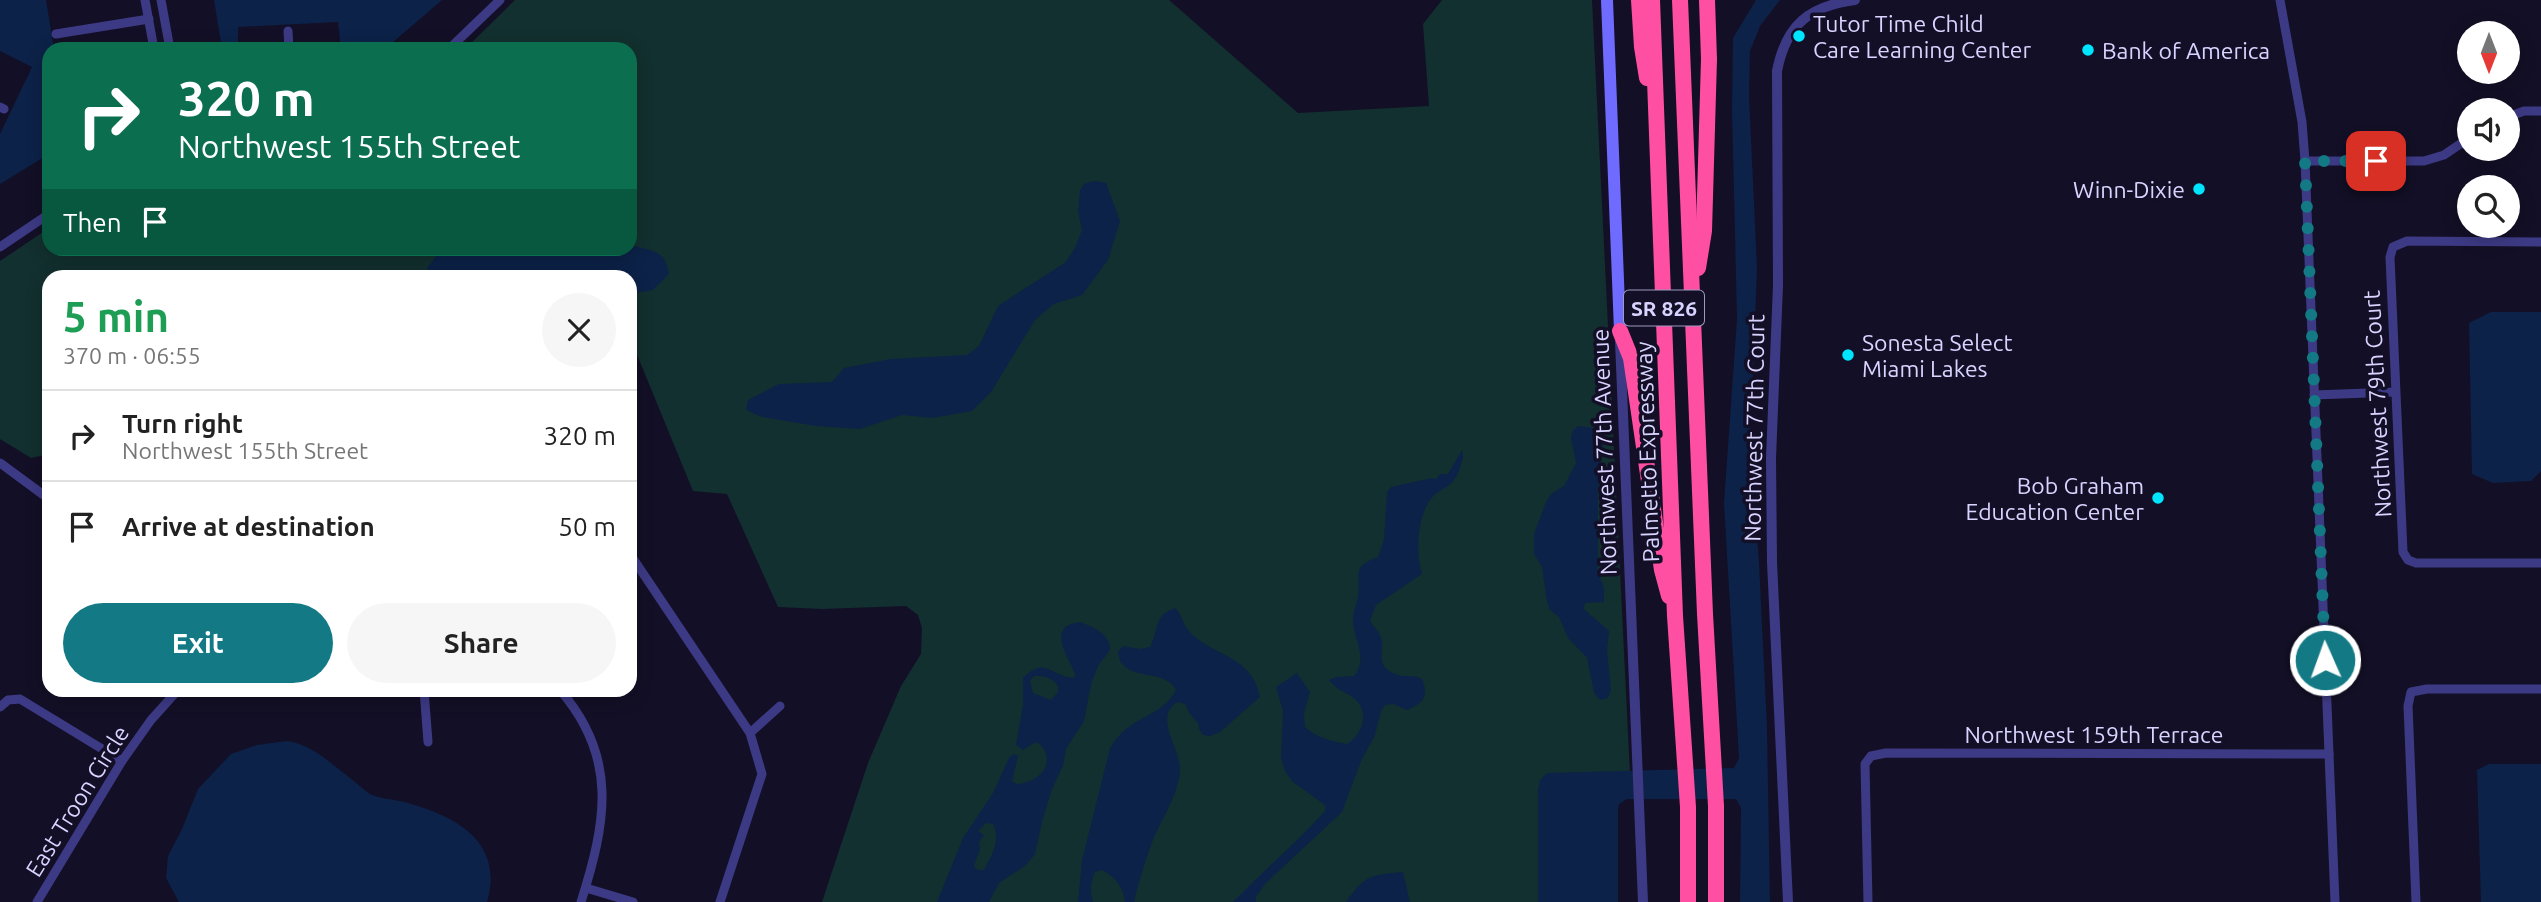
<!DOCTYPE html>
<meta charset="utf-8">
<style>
:root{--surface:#fff;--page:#f6f6f6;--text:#222;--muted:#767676;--line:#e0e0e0;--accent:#137a85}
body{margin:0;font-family:Ubuntu,sans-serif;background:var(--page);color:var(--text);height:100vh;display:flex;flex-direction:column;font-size:26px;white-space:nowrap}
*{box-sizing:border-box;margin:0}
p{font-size:23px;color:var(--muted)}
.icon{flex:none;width:38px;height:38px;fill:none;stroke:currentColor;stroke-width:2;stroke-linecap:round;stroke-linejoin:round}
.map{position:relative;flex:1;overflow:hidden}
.sheet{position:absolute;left:42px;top:270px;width:595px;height:427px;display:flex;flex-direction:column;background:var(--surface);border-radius:21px;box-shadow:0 4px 18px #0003}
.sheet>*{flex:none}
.guide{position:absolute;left:42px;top:42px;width:595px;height:214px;border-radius:21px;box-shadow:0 4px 18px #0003;background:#0b6e4f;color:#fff;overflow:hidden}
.needle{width:46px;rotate:180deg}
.buttons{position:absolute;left:2457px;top:21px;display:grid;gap:14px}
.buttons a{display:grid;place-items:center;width:63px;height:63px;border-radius:50%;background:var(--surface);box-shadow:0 4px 18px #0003;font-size:35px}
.pin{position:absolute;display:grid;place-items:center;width:60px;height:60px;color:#fff;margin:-30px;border-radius:14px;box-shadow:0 4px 10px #0006}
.me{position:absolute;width:77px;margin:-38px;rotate:358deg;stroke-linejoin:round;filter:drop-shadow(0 0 5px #0008)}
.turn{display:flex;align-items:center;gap:24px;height:147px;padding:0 21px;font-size:32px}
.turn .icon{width:91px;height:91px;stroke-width:2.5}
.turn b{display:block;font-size:49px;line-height:60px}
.then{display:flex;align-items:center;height:66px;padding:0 21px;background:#0003;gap:14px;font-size:26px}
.round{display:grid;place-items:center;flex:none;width:74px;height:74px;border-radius:37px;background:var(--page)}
.summary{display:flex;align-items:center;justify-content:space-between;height:119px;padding:0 21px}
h1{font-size:42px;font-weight:700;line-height:52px;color:#1e9e55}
.button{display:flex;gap:14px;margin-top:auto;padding:14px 21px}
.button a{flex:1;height:80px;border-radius:42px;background:var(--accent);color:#fff;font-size:28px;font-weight:700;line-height:80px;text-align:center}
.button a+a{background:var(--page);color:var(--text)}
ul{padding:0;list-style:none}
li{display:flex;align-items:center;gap:21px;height:91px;padding:0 21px;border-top:2px solid var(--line)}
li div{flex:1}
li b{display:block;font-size:26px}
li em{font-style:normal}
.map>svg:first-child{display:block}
</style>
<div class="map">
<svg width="2541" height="902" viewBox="0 0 2541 902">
<rect width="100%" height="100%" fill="#130f26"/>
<path fill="#12302f" d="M 515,0 L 1169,0 L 1298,113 L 1429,106 L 1423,24 L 1442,0 L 1592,0 L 1630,774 L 1546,902 L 822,902 L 868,763 L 901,686 L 921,654 L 922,628 L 918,615 L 906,606 L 822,609 L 778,607 L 727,494 L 693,491 L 633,345 L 630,345 L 630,276 L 49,276 L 49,454 L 31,458 L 0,439 L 0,261 L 49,228 L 49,248 L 630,248 L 630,49 L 465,49 Z"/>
<g fill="#0c2248" fill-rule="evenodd">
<path d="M 0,0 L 46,0 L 54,49 L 49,49 L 49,154 L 0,184 L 0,134 L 32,67 L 0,51 Z"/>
<path d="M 214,0 L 442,0 L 385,49 L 341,49 L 338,22 L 238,27 L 238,49 L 222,49 Z"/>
<path d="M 1756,0 L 1780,0 L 1760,26 L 1750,51 L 1749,96 L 1757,268 L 1750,450 L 1759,562 L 1767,727 L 1770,902 L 1740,902 L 1741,808 L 1736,799 L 1627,799 L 1619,804 L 1618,810 L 1618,902 L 1538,902 L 1538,790 L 1540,780 L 1547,773 L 1734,768 L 1739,758 L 1724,503 L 1737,319 L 1732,110 L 1733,38 Z"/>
<path d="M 1096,181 L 1106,183 L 1120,221 L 1108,260 L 1082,295 L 1054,304 L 1035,320 L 991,392 L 972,411 L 932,418 L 902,415 L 860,429 L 816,426 L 762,417 L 746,410 L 748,400 L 779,384 L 832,382 L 844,368 L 891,359 L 967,355 L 979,346 L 998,306 L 1066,262 L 1075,248 L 1082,230 L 1078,211 L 1080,190 L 1085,183 Z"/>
<path d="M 630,245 C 652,251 665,249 669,274 L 653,290 L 630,294 L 630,276 L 429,276 L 427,268 L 441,250 L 447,249 L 630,248 Z"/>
<path d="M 2491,312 L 2541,312 L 2541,471 L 2531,481 L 2493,483 L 2472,474 L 2469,323 Z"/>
<path d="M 1578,426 L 1594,428 L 1600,435 L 1603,444 L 1598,492 L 1598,572 L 1604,588 L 1604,602 L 1585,603 L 1584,609 L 1609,631 L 1607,650 L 1611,690 L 1608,698 L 1600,700 L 1594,693 L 1587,658 L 1568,638 L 1559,617 L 1550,610 L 1547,602 L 1542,567 L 1534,554 L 1534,534 L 1546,502 L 1551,494 L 1564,486 L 1576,463 L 1571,438 L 1573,430 Z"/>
<path d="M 1462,450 C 1464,456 1463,458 1461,465 C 1452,494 1438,484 1427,505 C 1417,524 1416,554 1422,574 L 1376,605 L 1370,621 C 1373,627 1378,629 1380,635 C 1387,650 1372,664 1395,674 C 1404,678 1414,674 1422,679 C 1429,696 1424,703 1407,710 L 1393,704 L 1385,705 L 1381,711 L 1375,735 L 1361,761 L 1342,812 L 1265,884 L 1256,897 L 1256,902 L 1233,902 C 1263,871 1296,843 1325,811 L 1325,805 L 1293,782 L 1285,771 L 1281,758 L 1283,711 L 1276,687 L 1297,673 L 1310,692 L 1304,713 L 1305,727 C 1318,738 1330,741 1347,744 C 1361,736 1370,714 1356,700 C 1348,692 1340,693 1329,680 L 1336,677 L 1354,676 C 1368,659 1355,642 1353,623 C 1352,613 1357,605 1358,596 C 1361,572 1351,567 1378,557 L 1384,539 L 1387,492 L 1391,487 L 1432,478 L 1436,479 L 1440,474 L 1448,474 Z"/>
<path d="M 1175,608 C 1182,615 1183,624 1189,631 C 1212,657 1252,654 1260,697 L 1220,732 L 1210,736 L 1203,735 L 1199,729 L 1198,723 L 1190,714 L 1185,704 L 1178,702 C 1152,717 1181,748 1180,770 C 1179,794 1162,818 1153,840 C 1145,860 1139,881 1134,902 L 1125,902 C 1123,886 1115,877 1102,870 L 1095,872 C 1090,883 1090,891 1093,902 L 1078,902 L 1082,860 L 1110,748 C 1116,739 1123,730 1133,724 C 1150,713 1166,709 1176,690 C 1166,667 1121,684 1118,652 L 1123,646 L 1139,649 L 1150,647 C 1159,631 1153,615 1175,608 Z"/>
<path d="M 1080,622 C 1093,627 1111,634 1110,650 L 1098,666 L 1091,684 L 1084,721 L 1066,749 L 1063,766 L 1052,789 L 1043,818 L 1035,854 L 1025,866 L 999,883 L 989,902 L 937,902 L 963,838 L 993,793 L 1009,758 L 1014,754 L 1018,756 L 1012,781 L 1017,784 C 1038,782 1055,767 1042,746 L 1036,742 L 1023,750 L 1016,745 L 1023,705 L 1023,678 C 1046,655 1051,677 1074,678 L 1075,674 C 1068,656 1045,626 1080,622 ZM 1034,676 C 1045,676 1052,677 1058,686 L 1058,692 L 1051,700 L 1033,693 L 1030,681 ZM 986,823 L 993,824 C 1001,840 992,855 984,870 L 978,870 L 974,866 L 980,849 L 979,842 L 984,835 L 978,831 Z"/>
<path d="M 287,741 C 315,745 333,766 355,782 C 360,786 366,792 372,795 C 382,799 393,799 404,802 C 454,815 505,841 487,902 L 179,902 L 166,878 L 168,856 L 182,829 L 198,789 L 231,754 L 257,745 Z"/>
<path d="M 2489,764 L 2541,764 L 2541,902 L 2481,902 L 2477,770 Z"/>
<path d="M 1403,872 L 1410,902 L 1346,902 C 1365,875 1370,875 1403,872 Z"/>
</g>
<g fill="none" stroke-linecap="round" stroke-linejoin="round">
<g stroke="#3d3a85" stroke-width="9">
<path d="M 145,0 L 154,49"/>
<path d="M 161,0 L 170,49"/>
<path d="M 2280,0 L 2302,122 L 2305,161 L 2335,902"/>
<path d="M 288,31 L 289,49"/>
<path d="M 56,34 L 149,19"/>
<path d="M 449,49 L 500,0"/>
<path d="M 0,107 L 4,109"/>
<path d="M 2508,117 L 2524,111 L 2541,111"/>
<path d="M 2305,161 L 2424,161 L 2444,155 L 2469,138"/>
<path d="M 2541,242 L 2407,241 L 2393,247 L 2390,257 L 2403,552 L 2408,560 L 2416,563 L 2541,563"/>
<path d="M 0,247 L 49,214"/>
<path d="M 2314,395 L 2395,392"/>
<path d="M 0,463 L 49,499"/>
<path d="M 630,554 L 750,733 L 762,774 L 720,902"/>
<path d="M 424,690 L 428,742"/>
<path d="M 560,690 C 619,758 606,823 581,902"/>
<path d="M 0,707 L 8,700 L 20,699 L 122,761"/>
<path d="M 750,733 L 780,706"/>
<path d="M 586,888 L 633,902"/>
<path d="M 37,902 L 122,761 L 151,720 L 178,690"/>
<path d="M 1868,902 L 1865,764 L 1871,756 L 1886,753 L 2329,754"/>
<path d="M 2416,902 L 2408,706 L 2411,692 L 2427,689 L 2541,689"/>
</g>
<g stroke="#3d3a85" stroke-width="10">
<path d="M 1620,341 L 1643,902"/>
<path d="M 1788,902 L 1772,562 L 1771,458 L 1778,285 L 1777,71 C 1786,25 1809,6 1855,0"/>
</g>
<path stroke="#6f6bff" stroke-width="12" d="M 1607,0 L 1620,331"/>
<g stroke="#ff4fa3" stroke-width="16">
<path d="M 1639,0 L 1642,47 L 1647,78"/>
<path d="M 1652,0 L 1675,616 L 1688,807 L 1688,902"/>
<path d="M 1680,0 L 1705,614 L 1716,806 L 1716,902"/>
<path d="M 1698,268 L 1704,231 L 1709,59 L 1707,0"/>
<path d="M 1620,331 L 1631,358 L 1662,570 L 1669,596"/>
</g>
</g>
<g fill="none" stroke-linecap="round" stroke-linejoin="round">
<path stroke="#137a85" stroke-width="12" stroke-dasharray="0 21.6" d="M 2325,660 L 2305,161 L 2376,161"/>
</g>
<g fill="#00e5ff" stroke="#130f26" stroke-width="2.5">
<circle cx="1799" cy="36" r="7"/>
<circle cx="2088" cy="50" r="7"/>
<circle cx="2199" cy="189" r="7"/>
<circle cx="1848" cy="355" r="7"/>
<circle cx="2158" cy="498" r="7"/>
</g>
<g text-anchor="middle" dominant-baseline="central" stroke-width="7" stroke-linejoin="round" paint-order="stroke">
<rect fill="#130f26" stroke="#9e99be" stroke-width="2" x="1624" y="290.5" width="80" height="35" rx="5"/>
<g font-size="21" font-weight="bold" fill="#d9d4ff">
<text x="1664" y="308">SR 826</text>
</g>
<g font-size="23" fill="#d9d4ff" stroke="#130f26" text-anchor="start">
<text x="1813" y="23">Tutor Time Child<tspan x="1813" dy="26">Care Learning Center</tspan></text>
<text x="2102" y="50">Bank of America</text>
<text x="2185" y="189" text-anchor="end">Winn-Dixie</text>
<text x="1862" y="342">Sonesta Select<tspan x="1862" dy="26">Miami Lakes</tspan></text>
<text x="2144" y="485" text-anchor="end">Bob Graham<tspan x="2144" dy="26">Education Center</tspan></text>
</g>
<g font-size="23" fill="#d9d4ff" stroke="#130f26">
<text transform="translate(2377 404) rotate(-93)">Northwest 79th Court</text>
<text transform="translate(1754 428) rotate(-89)">Northwest 77th Court</text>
<text transform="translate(1604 452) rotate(-92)">Northwest 77th Avenue</text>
<text transform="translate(1647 452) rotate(-92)">Palmetto Expressway</text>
<text x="2094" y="734">Northwest 159th Terrace</text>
<text transform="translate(77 801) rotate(-58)">East Troon Circle</text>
</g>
</g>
</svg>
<div class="buttons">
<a><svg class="needle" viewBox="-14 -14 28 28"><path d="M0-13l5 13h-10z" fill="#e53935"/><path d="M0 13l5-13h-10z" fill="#767676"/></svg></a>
<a><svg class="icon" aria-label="sound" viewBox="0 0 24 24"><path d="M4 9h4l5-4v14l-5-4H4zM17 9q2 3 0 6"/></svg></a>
<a><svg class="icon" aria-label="search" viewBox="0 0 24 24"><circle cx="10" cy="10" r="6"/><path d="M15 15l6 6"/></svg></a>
</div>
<div class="pin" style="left:2376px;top:161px;background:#d93025"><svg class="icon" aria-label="arrive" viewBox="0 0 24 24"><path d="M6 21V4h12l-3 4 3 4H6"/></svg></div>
<svg class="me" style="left:2325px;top:660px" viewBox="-20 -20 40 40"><circle r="17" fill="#137a85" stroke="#fff" stroke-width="3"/><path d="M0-11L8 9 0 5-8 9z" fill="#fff"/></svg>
<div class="guide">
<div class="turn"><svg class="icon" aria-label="right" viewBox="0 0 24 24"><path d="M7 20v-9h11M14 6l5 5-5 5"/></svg><div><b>320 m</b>Northwest 155th Street</div></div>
<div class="then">Then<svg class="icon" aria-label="arrive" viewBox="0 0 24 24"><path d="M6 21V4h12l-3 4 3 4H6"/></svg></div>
</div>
<section class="sheet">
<div class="summary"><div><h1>5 min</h1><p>370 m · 06:55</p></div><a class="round"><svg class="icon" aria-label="close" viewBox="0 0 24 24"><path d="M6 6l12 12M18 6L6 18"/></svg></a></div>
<ul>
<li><svg class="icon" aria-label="right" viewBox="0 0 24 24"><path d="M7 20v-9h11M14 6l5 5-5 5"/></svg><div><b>Turn right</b><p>Northwest 155th Street</p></div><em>320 m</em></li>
<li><svg class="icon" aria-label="arrive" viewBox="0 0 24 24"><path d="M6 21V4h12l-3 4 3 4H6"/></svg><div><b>Arrive at destination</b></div><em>50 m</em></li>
</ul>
<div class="button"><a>Exit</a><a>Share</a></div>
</section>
</div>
